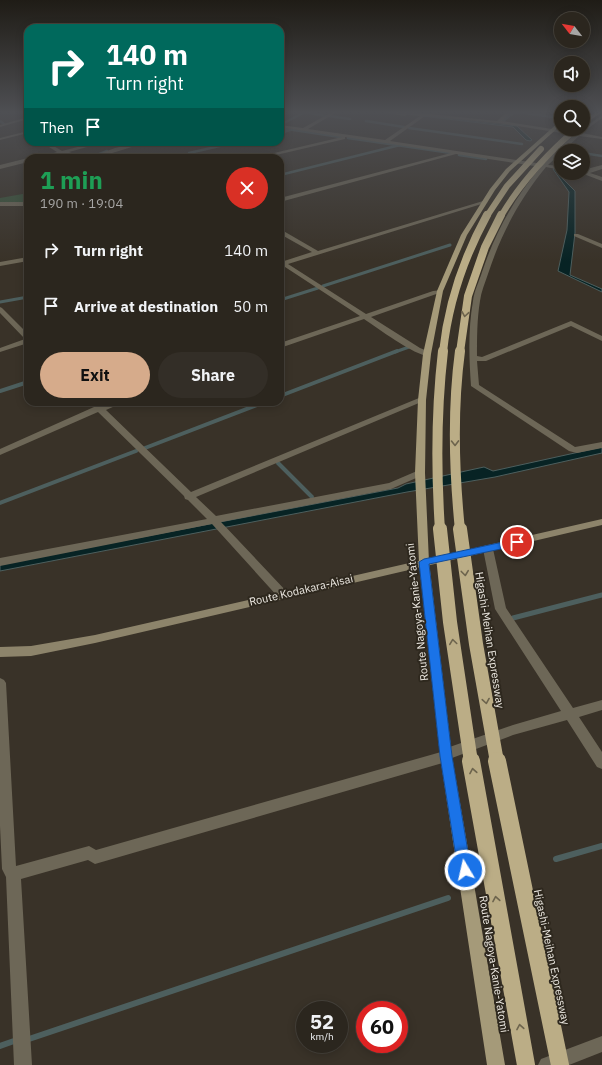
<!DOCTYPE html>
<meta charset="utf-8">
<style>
:root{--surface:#2b261e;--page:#332e27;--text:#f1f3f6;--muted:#a6a5a4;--line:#47433c;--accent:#d6ab8b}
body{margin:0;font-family:"IBM Plex Sans",sans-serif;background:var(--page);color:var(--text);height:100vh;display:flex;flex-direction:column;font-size:15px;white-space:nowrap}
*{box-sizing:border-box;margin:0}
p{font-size:13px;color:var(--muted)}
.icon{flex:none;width:22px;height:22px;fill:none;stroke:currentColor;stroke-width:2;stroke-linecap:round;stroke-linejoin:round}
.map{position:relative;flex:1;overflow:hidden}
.details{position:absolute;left:24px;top:154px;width:260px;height:252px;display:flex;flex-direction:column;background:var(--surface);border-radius:12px;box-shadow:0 2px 10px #0003,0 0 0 1px var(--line)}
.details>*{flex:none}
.top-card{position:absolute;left:24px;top:24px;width:260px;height:122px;border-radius:12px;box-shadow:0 2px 10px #0003,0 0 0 1px var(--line);background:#00695c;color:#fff;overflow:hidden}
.needle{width:26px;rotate:301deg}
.fabs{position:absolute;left:554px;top:12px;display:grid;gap:8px}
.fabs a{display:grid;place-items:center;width:36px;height:36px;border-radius:50%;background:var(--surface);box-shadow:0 2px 10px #0003,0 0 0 1px var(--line);font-size:20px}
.speed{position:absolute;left:296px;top:1001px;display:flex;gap:8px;font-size:20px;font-weight:700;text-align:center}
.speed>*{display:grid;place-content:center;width:52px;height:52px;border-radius:50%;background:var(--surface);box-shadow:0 2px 10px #0003,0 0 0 1px var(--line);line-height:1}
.speed small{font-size:10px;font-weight:400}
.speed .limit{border:6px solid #d22;background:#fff;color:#111}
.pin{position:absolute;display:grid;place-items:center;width:34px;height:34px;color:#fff;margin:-17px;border:2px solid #fff;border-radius:50%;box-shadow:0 1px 4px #0007}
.me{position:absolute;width:44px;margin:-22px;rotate:351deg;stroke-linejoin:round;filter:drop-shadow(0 0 3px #0008)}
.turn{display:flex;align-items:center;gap:14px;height:84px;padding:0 16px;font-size:18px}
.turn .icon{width:52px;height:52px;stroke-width:2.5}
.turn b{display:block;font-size:28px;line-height:34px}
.then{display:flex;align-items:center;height:38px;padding:0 16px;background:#0003;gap:8px;font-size:15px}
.round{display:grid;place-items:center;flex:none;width:42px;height:42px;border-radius:21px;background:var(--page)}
.overview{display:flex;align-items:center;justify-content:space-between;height:68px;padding:0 16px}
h1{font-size:24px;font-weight:800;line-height:30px;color:#1e9e55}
.cta{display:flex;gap:8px;margin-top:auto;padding:8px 16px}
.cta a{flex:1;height:46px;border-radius:24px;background:var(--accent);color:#111;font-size:16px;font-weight:800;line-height:46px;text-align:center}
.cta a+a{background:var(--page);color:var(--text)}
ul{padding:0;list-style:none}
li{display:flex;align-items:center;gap:12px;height:56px;padding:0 16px}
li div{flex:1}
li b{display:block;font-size:15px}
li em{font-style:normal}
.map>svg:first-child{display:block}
</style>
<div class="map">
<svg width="602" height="1065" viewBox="0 0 602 1065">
<rect width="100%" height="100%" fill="#393228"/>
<path fill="#395339" d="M 28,193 L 28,202 L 0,202 L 0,198 Z"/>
<g fill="#072324" stroke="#4d5f5e">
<path d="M 390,112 L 517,126 L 532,140 L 530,141 L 526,140 L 513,127 Z"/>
<path d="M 553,169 L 557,169 L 562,178 L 575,191 L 575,233 L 570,275 L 602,289 L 602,292 L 558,271 L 567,230 L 569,192 Z"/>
<path d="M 602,447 L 602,453 L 495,477 L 407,492 L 0,571 L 0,564 L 398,488 L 406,484 L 484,467 L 493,471 Z"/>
</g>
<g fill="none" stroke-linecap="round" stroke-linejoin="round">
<g stroke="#4d5f5e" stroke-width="2.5">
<path d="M 304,112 L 326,116"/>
<path d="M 517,112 L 561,118"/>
<path d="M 329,116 L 350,119"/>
<path d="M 0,121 L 4,124"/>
<path d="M 366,121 L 404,127"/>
<path d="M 503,121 L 514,112"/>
<path d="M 280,125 L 305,112"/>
<path d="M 280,128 L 340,137"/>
<path d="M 409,128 L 522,144"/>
<path d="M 280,133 L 290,130"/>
<path d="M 348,138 L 451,153"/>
<path d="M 189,153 L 237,142"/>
<path d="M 583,153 L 602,156"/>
<path d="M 97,155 L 107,151"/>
<path d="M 459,155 L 486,159"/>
<path d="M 280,175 L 400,145"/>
</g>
<g stroke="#4d5f5e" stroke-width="3">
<path d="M 323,286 L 450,245"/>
<path d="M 280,300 L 318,288"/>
<path d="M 0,302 L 28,297"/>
<path d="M 395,352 L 409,347"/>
</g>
<g stroke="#4d5f5e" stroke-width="4">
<path d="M 0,391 L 28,382"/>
<path d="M 280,396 L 397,351"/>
<path d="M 145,448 L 265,402"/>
<path d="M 278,463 L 312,497"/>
<path d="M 0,503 L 136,451"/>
</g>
<path stroke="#4d5f5e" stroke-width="5" d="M 513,618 L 602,595"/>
<g stroke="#4d5f5e" stroke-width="6">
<path d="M 556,859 L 602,846"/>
<path d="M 29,1039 L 448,898"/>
<path d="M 0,1046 L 14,1041"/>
</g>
<g fill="#6d6757" fill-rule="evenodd">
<path d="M 332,112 L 337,112 L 308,129 L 385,140 L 420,116 L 407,114 L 405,116 L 381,112 L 411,112 L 497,121 L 507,112 L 512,112 L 502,121 L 577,133 L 602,115 L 602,118 L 582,133 L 602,137 L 602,139 L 579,136 L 548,165 L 561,166 L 561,170 L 546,167 C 519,200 501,234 488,274 C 485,283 481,292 480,301 C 477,319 477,338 477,356 L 482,357 L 571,321 L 602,336 L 602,341 L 571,326 L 486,361 L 477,361 L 479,385 L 575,447 L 602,442 L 602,448 L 577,453 L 569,451 L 471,386 C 469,358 468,329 473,301 C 474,291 479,282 482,272 C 495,233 514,198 541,167 L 456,154 L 280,202 L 280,198 L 451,153 L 345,137 L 345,139 L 263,158 L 253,158 L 342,137 L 280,127 L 280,125 L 303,128 ZM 425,116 L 498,123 L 574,135 L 543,164 L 390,141 Z"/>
<path d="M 28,117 L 28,119 L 0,127 L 0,125 Z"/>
<path d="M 28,131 L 28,133 L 0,140 L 0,138 Z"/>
<path d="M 41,142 L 47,142 L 62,151 L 97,142 L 105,142 L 69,152 L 86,158 C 78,158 71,154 64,154 C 55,154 45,158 35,158 L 57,152 Z"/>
<path d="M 140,142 L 148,142 L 96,158 L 88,158 L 115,148 Z"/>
<path d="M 28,158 L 28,162 L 0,169 L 0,165 Z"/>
<path d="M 602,165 L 602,169 L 590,173 L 602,177 L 602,181 L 581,173 L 583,173 L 583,170 Z"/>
<path d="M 483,201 L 488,202 L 288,264 L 366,314 L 433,291 L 442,290 L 442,292 L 371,317 L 420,348 L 430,352 L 430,356 C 418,358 376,327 364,319 L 280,348 L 280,343 L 360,316 L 282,265 L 280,266 L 281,262 L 312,252 L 280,234 L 280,229 L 318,251 Z"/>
<rect x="0" y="202" width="28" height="4"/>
<path d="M 574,234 L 578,234 L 602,244 L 602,248 L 574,236 Z"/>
<path d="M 28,257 L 28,261 L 0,266 L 0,262 Z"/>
<path d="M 0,307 L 2,308 L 28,334 L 28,343 L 0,352 L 0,348 L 25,339 L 0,313 Z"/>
<path d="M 419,398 L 425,398 L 426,400 L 196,497 L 216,516 L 389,483 L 417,471 L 423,471 L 425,473 L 423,475 L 391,489 L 221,522 L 287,592 L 288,595 L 287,598 L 279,598 L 212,524 L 0,566 L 0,558 L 207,519 L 188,500 L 185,499 L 184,496 L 98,412 L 0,455 L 0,449 L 94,407 L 89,402 L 98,402 L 102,406 L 112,402 L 124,402 L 106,410 L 191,492 Z"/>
<path d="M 488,545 L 492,546 L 493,549 L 506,608 L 573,708 L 602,700 L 602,710 L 579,717 L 602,752 L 602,769 L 597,767 L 567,720 L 513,735 L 452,758 L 451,760 L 446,762 L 95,864 L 88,860 L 21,879 L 32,1065 L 14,1065 L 6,877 L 2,869 L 0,826 L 0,678 L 4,680 L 6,683 L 16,866 L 89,846 L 96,850 L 441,752 L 441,750 L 513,725 L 561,711 L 495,609 L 483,549 L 484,546 Z"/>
<path d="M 602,1036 L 602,1052 L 569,1065 L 538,1065 L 541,1059 Z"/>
</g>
<path fill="#8d846b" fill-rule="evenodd" d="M 602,519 L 602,525 L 95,643 L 31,656 L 0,657 L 0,647 L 31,646 L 95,635 Z"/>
<path fill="#a59a79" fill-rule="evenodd" d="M 559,122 L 561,122 L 561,125 L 510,171 L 495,190 L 467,235 L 443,291 L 431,354 L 426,400 L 425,473 L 429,562 L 452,756 L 505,1065 L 487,1065 L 440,756 L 419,562 L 415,473 L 418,400 L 423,354 L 437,291 L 461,235 L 490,189 L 506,169 Z"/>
<path fill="#bbad86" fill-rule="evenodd" d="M 596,112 L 602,112 L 583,125 L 583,120 Z"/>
<g stroke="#bbad86" stroke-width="6">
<path d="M 487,216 L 507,186 L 541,149"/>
<path d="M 501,216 C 521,182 546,155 576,129"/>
</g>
<g stroke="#bbad86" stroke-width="8">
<path d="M 443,352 C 448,305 464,257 487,215"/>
<path d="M 460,352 L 468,296 L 485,247 L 501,215"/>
</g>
<g stroke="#bbad86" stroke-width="10">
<path d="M 460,351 C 452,411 454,471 460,530"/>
<path d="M 440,530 C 436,470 436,411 443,351"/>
</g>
<g stroke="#bbad86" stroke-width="14">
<path d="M 440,529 L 450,622 L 471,762"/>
<path d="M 460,529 L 476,644 L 497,762"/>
</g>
<g stroke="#bbad86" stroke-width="18">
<path d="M 471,761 L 526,1065"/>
<path d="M 497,761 L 560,1065"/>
</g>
</g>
<defs><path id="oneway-chevron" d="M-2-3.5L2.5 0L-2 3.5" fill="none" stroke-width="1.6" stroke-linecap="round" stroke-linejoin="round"/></defs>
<g stroke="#6d644d">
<use href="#oneway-chevron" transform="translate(465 314) rotate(99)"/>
<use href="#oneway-chevron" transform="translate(455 443) rotate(89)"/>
<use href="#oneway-chevron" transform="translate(465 573) rotate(83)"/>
<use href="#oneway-chevron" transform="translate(453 642) rotate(-98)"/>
<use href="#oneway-chevron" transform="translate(486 701) rotate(81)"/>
<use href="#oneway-chevron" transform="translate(473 771) rotate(-100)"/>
<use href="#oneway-chevron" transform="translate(496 899) rotate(-100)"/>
<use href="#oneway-chevron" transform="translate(520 1027) rotate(-100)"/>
</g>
<linearGradient id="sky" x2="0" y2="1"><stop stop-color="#1f1c16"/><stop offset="0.43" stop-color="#4e4f53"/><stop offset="1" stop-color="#4e4f53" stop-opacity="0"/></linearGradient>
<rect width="602" height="261" fill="url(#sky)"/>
<path fill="#1a73e8" stroke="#114b97" d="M 517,539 L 521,542 L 520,545 L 429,564 L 452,756 L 471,870 L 469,874 L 465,876 L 460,874 L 458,870 L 440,756 L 419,562 L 424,559 Z"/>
<g text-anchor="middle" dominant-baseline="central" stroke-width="4" stroke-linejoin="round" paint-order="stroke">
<g font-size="11" fill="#efebe4" stroke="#2e281e">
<text transform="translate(301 590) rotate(-13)">Route Kodakara-Aisai</text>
<text transform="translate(417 612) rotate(-96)">Route Nagoya-Kanie-Yatomi</text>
<text transform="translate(490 640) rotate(81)">Higashi-Meihan Expressway</text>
<text transform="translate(552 957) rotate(78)">Higashi-Meihan Expressway</text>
<text transform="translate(494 964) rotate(81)">Route Nagoya-Kanie-Yatomi</text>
</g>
</g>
</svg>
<div class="fabs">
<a><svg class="needle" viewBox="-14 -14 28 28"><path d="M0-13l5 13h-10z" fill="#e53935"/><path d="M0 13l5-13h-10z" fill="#a6a5a4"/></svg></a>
<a><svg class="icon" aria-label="sound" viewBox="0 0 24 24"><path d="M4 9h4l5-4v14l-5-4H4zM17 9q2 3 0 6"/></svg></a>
<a><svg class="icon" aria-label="search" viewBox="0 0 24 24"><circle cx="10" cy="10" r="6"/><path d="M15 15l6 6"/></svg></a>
<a><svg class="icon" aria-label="layers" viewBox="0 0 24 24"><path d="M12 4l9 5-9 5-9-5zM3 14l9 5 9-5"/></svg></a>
</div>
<div class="speed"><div>52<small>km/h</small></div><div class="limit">60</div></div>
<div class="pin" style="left:517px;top:542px;background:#d93025"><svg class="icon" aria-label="arrive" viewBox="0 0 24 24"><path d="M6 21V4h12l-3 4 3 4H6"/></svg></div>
<svg class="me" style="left:465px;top:870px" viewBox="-20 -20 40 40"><circle r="17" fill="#1a73e8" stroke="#fff" stroke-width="3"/><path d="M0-11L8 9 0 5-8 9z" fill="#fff"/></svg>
<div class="top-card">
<div class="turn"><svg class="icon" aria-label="right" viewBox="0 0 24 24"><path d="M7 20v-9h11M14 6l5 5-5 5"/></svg><div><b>140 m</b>Turn right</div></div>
<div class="then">Then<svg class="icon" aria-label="arrive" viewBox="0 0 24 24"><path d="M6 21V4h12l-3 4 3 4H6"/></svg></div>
</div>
<section class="details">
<div class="overview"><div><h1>1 min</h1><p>190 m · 19:04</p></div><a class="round" style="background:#d93025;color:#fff"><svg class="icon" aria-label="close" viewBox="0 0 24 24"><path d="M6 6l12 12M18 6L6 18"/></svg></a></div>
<ul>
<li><svg class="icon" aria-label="right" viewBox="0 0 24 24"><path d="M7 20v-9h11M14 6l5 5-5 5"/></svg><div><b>Turn right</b></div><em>140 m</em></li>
<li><svg class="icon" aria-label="arrive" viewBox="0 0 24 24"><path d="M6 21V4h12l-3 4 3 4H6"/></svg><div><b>Arrive at destination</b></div><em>50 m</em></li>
</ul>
<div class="cta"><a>Exit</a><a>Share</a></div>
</section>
</div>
